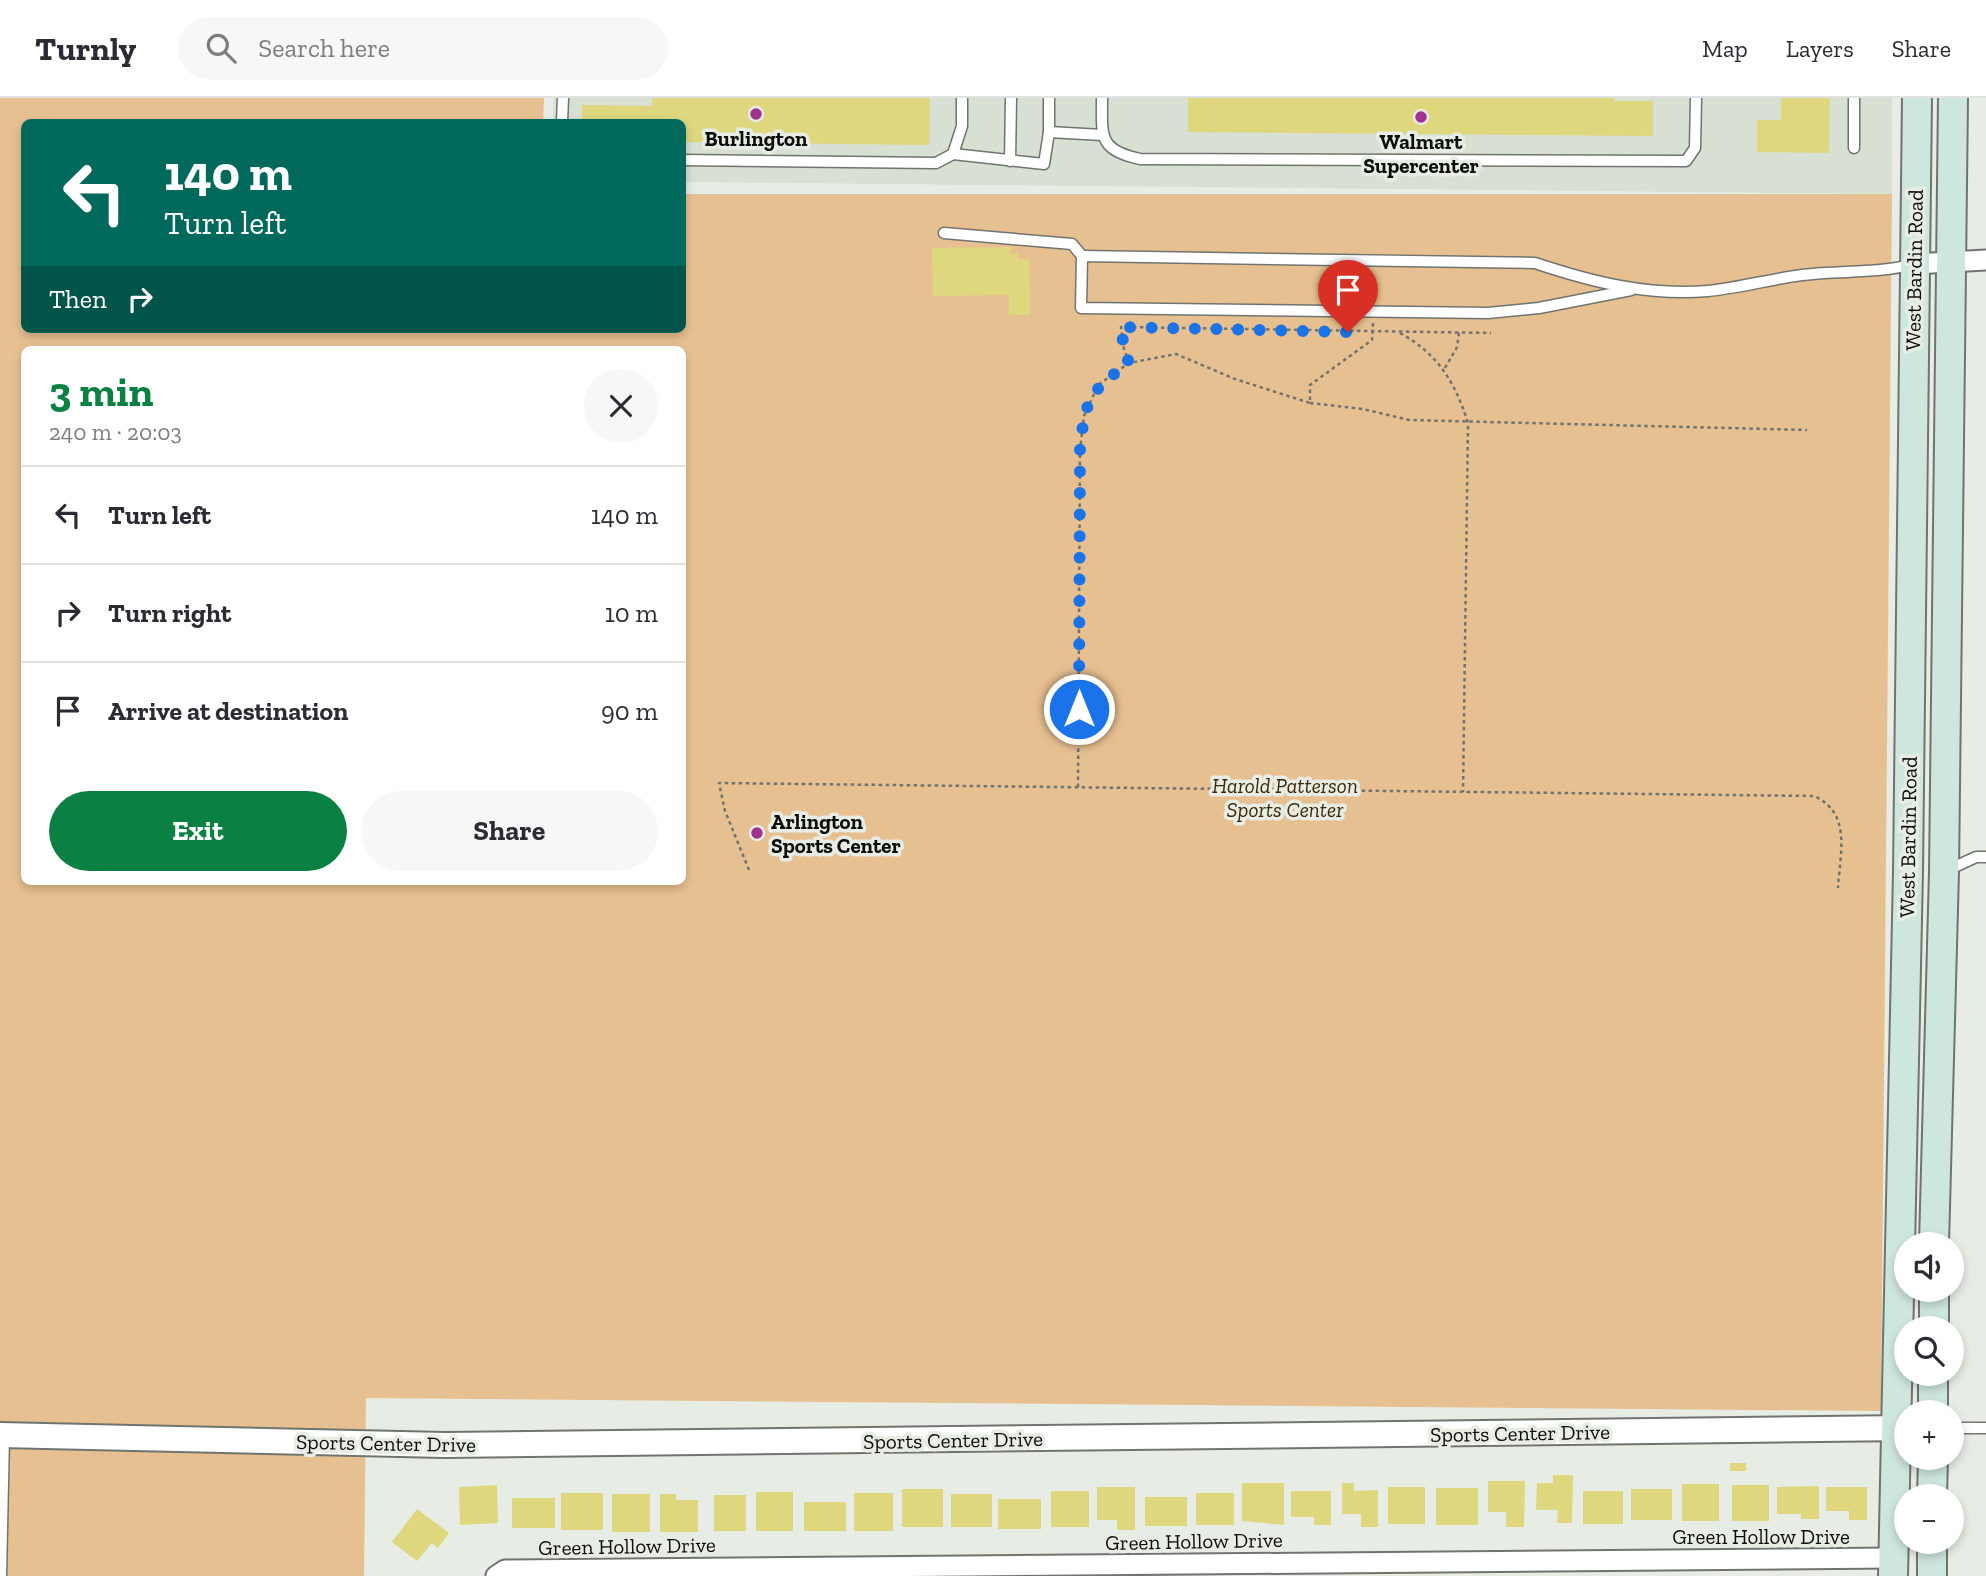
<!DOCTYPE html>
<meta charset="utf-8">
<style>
:root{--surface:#fff;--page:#f7f7f7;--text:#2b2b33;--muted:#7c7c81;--line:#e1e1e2;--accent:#0b8043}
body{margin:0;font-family:"Zilla Slab",serif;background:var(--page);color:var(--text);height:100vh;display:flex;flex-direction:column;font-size:26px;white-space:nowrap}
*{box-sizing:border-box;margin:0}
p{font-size:23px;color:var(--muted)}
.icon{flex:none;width:38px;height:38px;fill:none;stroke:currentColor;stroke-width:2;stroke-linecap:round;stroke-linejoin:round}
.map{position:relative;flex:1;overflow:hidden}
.side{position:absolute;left:21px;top:248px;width:665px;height:539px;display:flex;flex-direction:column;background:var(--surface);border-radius:10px;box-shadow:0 4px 10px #0003}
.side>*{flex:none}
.hud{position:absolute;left:21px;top:21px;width:665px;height:214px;border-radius:10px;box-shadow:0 4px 10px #0003;background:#00695c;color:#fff;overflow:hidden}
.controls{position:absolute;left:1894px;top:1134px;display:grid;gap:14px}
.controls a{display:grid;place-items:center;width:70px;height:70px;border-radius:50%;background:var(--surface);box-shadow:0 4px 10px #0003;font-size:35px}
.pin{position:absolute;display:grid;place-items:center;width:60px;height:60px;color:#fff;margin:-72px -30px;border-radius:50% 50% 50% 0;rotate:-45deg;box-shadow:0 0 7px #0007}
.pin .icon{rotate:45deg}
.me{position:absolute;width:77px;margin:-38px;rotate:0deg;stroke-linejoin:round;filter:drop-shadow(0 0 5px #0008)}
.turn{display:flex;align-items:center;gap:24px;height:147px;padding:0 28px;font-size:32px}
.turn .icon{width:91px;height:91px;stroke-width:2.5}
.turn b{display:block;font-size:49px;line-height:60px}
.then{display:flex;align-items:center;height:66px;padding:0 28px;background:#0003;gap:14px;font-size:26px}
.round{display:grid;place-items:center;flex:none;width:74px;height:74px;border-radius:37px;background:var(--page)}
.summary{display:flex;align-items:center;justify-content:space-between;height:119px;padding:0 28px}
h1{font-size:42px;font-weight:700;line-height:52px;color:var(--accent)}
.button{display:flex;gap:14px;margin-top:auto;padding:14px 28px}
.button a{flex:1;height:80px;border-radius:42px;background:var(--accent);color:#fff;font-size:28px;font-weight:700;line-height:80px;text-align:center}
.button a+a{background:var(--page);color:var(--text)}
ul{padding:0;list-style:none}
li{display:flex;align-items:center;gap:21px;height:98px;padding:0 28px;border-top:2px solid var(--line)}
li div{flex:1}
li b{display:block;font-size:26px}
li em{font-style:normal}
header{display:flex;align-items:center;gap:42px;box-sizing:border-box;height:98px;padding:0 35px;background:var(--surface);border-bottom:2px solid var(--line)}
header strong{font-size:33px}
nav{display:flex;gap:38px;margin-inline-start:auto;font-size:24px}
.search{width:490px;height:63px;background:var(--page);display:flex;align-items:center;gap:18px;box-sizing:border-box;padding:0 24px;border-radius:38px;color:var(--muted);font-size:26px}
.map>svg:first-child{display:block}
</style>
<header>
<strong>Turnly</strong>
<div class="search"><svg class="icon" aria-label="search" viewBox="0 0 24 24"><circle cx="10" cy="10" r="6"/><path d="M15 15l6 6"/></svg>Search here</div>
<nav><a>Map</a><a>Layers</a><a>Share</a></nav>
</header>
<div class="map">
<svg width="1986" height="1478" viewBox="0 0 1986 1478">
<rect width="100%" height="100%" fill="#e7ece5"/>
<path fill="#d7e0d3" d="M 553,0 L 1892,0 L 1892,96 L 683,84 L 682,24 L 553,24 Z"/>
<path fill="#e7c091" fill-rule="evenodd" d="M 0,0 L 544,0 L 543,24 L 24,24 L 24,231 L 682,231 L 683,96 L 1892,96 L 1881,1313 L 366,1300 L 364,1478 L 0,1478 ZM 24,252 L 682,252 L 682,784 L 24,784 Z"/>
<g fill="#dfd77e">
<path d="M 652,0 L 930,0 L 929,47 L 682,44 L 682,24 L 582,24 L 582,7 L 652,8 Z"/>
<path d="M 1188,0 L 1614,0 L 1614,3 L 1653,3 L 1653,38 L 1188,34 Z"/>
<path d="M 1781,0 L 1830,0 L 1829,55 L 1757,54 L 1757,22 L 1781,22 Z"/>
<path d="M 1011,149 L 1011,156 L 1018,155 L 1018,161 L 1029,161 L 1030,217 L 1009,217 L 1009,197 L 933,198 L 932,150 Z"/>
<rect x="1730" y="1365" width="16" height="8"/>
<path d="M 1553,1377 L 1573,1377 L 1572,1425 L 1557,1425 L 1558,1412 L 1536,1412 L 1537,1385 L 1553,1385 Z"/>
<path d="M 1488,1383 L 1525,1383 L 1524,1429 L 1506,1429 L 1506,1414 L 1488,1414 Z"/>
<path d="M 1242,1385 L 1284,1385 L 1284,1427 L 1242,1423 Z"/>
<path d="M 1342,1385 L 1354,1385 L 1354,1393 L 1378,1392 L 1378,1429 L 1361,1429 L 1361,1416 L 1342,1416 Z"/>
<rect x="1682" y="1386" width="37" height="37"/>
<path d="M 497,1387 L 498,1425 L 460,1427 L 459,1389 Z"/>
<rect x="1732" y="1387" width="37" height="36"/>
<path d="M 1819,1388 L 1819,1421 L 1801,1421 L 1801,1416 L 1777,1416 L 1777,1389 Z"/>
<path d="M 1097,1389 L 1135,1389 L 1135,1432 L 1117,1432 L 1117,1422 L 1097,1422 Z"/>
<rect x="1388" y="1389" width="37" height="37"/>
<path d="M 1826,1389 L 1867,1389 L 1867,1422 L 1849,1422 L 1849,1413 L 1826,1413 Z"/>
<rect x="1436" y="1390" width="42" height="37"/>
<rect x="902" y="1391" width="41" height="38"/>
<rect x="1631" y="1391" width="41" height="31"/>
<rect x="1051" y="1393" width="38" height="36"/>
<path d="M 1291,1393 L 1331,1393 L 1331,1427 L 1314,1427 L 1314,1419 L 1291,1419 Z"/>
<rect x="1583" y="1393" width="40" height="33"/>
<rect x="756" y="1394" width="37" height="39"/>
<rect x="561" y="1395" width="42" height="37"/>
<rect x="854" y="1395" width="39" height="38"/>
<rect x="1196" y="1395" width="38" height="32"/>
<rect x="612" y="1396" width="38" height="38"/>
<path d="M 660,1396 L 676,1396 L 676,1402 L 698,1402 L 698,1434 L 660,1434 Z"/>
<rect x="951" y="1396" width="41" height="33"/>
<rect x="714" y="1397" width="32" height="36"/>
<rect x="1145" y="1399" width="42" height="29"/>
<rect x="512" y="1400" width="43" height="30"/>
<rect x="998" y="1401" width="43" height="30"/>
<rect x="804" y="1404" width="42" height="29"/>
<path d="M 417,1411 L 449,1435 L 438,1450 L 432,1445 L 417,1463 L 392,1444 Z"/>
</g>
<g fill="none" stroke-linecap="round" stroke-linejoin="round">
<g stroke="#70746e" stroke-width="13">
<g id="service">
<path d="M 1102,0 C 1102,38 1098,52 1140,61 L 1686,63 L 1695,50 L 1696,0"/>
<path d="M 562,24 L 563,0"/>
<path d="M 1049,34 L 1102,37"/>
<path d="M 1854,50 L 1854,0"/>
<path d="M 953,56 L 1044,66 L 1049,34 L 1049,0"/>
<path d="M 682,62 L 936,65 L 953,56 L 962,28 L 962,0"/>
<path d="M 1010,63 L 1011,0"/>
<path d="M 944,135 L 1072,146 L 1082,158"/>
<path d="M 1631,192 L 1539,210 L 1488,215 L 1081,210 L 1082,158 L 1535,165 C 1592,184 1647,198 1708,193 C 1739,190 1771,181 1802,177 C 1840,172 1877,176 1914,166"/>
<path d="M 1948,772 L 1976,759 L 1986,759"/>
<path d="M 1951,1330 L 1986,1330"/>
<path d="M 1,1478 L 4,1338"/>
</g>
</g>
<g stroke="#70746e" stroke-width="23">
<g id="minor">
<path d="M 1914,166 L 1986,162"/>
<path d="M 496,1478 L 505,1472 L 1893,1460"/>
</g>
</g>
<g stroke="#70746e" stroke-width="28">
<path id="tertiary" d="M 0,1337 L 445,1347 L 1906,1330"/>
</g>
<g stroke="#70746e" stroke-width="32">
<g id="secondary">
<path d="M 1934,1146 L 1944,774 L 1953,0"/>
<path d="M 1934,1230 L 1934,1192"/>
<path d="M 1933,1314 L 1933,1276"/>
<path d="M 1932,1398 L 1933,1360"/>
<path d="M 1893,1478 L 1908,774 L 1917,0"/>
<path d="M 1932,1478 L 1932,1444"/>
</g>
</g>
<g stroke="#70736f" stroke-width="2.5" stroke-dasharray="3.5 3.5" stroke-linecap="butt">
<path d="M 1400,235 C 1438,256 1455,284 1468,325 L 1463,694"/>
<path d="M 1129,265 L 1124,251 L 1121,229 L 1491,235"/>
<path d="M 1445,270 L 1457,249 L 1459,235"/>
<path d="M 1310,305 L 1363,311 L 1409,322 L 1807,332"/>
<path d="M 1078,689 L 1080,352 L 1084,318 L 1098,287 L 1129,265 L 1176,256 L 1235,281 L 1310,305 L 1310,287 L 1372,242 L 1373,225"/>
<path d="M 749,772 L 725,713 L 719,685 L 1814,698 C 1852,715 1840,755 1838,790"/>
</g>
<use href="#service" stroke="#fff" stroke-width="10"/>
<use href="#minor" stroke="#fff" stroke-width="19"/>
<use href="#tertiary" stroke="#fff" stroke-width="24"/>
<use href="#secondary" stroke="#cee7de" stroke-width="28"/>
</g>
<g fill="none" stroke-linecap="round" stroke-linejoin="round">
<path stroke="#1a73e8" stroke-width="12" stroke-dasharray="0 21.6" d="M 1079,611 L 1080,352 C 1085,301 1089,294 1129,265 L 1124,251 L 1121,229 L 1348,234"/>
</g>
<g fill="#a23290" stroke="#e7ece5" stroke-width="2.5">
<circle cx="756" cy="16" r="7"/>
<circle cx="1421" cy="19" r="7"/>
<circle cx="757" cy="735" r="7"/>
</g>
<g text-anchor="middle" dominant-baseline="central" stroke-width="7" stroke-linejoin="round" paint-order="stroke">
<g font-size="21" font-weight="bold" fill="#0d0e0c" stroke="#e7ece5">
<text x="756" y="40">Burlington</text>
<text x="1421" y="43">Walmart<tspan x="1421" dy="24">Supercenter</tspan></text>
<text x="771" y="723" text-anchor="start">Arlington<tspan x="771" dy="24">Sports Center</tspan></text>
</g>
<g font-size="21" fill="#0d0e0c" stroke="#e7ece5">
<text transform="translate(1914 172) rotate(-89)">West Bardin Road</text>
<text transform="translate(1908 739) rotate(-89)">West Bardin Road</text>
<text transform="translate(1520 1335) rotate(-1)">Sports Center Drive</text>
<text transform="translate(953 1342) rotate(-1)">Sports Center Drive</text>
<text transform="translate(386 1345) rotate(1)">Sports Center Drive</text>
<text x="1761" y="1438">Green Hollow Drive</text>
<text transform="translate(1194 1443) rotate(-1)">Green Hollow Drive</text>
<text transform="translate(627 1448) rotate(-1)">Green Hollow Drive</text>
</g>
<g font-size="21" font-style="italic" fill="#3d2706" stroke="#e7ece5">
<text x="1285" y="687">Harold Patterson<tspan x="1285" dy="24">Sports Center</tspan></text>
</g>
</g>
</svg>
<div class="controls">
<a><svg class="icon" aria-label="sound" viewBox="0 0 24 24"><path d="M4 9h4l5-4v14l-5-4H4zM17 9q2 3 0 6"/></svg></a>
<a><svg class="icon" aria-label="search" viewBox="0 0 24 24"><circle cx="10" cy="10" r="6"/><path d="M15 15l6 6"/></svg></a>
<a>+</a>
<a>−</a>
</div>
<div class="pin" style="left:1348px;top:234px;background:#d93025"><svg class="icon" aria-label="arrive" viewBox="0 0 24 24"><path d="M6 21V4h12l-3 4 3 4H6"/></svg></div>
<svg class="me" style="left:1079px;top:611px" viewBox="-20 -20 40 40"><circle r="17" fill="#1a73e8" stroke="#fff" stroke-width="3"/><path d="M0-11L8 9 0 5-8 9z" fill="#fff"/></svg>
<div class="hud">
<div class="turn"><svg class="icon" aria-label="left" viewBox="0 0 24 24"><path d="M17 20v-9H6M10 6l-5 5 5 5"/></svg><div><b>140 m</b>Turn left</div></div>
<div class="then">Then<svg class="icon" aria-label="right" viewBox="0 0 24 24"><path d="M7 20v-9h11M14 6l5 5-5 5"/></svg></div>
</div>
<section class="side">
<div class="summary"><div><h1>3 min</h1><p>240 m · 20:03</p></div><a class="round"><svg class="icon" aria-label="close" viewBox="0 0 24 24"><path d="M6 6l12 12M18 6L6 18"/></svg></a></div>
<ul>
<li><svg class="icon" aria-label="left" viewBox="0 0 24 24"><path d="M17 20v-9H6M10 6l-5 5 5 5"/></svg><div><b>Turn left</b></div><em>140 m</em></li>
<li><svg class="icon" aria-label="right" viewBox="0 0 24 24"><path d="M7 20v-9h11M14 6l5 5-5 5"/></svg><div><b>Turn right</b></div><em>10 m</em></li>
<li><svg class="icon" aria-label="arrive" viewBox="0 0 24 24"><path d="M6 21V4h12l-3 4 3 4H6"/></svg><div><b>Arrive at destination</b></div><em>90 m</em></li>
</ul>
<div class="button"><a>Exit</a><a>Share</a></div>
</section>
</div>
